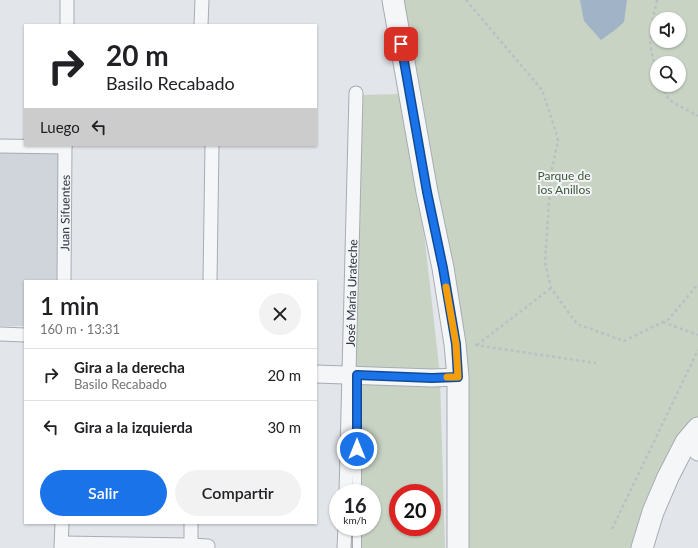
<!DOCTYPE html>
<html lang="es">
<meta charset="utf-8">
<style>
:root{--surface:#fff;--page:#f2f2f2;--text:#202124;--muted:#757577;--line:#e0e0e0;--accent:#1a73e8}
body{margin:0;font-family:Lato,sans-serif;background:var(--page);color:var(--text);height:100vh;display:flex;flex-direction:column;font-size:15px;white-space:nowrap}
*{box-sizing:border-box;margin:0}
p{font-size:13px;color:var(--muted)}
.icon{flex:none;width:22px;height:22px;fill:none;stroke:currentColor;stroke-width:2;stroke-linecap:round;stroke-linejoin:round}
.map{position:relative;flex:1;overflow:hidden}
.drawer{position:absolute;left:24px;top:280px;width:293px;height:244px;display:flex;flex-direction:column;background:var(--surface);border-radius:0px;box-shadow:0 1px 3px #0004}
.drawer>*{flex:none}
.guide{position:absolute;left:24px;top:24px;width:293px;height:122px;border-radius:0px;box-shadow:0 1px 3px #0004;background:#fff;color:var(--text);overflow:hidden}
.controls{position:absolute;left:650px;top:12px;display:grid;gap:8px}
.controls a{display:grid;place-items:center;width:36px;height:36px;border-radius:50%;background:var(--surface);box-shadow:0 1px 3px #0004;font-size:20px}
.speed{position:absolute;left:329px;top:484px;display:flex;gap:8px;font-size:20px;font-weight:700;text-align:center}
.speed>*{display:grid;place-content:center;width:52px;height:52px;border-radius:50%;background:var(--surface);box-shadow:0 1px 3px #0004;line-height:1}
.speed small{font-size:10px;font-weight:400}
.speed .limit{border:6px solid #d22;background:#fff;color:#111}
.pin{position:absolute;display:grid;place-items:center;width:34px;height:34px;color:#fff;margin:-17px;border-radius:8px;box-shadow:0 2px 6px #0006}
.me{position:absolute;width:44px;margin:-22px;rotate:0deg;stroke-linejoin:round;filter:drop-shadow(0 0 3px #0008)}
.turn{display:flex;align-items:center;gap:14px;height:84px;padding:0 16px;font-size:18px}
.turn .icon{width:52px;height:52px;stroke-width:2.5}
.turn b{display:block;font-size:28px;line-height:34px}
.then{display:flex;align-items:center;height:38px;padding:0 16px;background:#0003;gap:8px;font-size:15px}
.round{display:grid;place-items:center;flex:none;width:42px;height:42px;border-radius:21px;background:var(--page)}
.overview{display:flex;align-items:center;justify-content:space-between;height:68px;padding:0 16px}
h1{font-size:24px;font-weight:600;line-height:30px}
.button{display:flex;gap:8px;margin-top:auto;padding:8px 16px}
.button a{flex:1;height:46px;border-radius:24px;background:var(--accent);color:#fff;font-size:16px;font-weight:600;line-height:46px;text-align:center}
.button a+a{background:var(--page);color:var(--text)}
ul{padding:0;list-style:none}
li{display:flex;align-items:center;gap:12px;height:52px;padding:0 16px;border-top:1px solid var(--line)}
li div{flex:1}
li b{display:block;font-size:15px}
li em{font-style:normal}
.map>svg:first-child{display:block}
</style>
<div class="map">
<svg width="698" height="548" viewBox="0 0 698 548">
<rect width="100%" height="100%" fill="#e2e5ea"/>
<path fill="#d0d4db" d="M 0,153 L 59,154 L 59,281 L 25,281 L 25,326 L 0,326 Z"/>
<g fill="#c8d3c4" fill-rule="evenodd">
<path d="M 400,0 L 698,0 L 698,419 L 637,548 L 458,548 L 453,373 ZM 657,19 L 679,19 L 679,41 L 657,41 ZM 657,63 L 679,63 L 679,85 L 657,85 Z"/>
<path d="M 402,94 L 420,197 L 440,375 L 352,371 L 360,95 Z"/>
<path d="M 352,377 L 440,379 L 445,548 L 348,548 L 348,527 L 372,527 L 372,493 L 349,493 ZM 398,493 L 432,493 L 432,527 L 398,527 Z"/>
</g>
<path fill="#a0b3c7" d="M 580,0 L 627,0 L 624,22 L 615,30 L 601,40 L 584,21 Z"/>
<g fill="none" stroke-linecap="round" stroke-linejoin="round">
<g stroke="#a7acb4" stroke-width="10">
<g id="service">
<path d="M 357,493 L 357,375"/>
<path d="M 357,548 L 357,527"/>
</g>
</g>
<g stroke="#a7acb4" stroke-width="15">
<g id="pedestrian">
<path d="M 67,25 L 67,0"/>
<path d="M 201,25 L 202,0"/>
<path d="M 0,146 L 65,147"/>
<path id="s1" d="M 64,281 L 65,145"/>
<path d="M 210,281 L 212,145"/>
<path d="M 0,334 L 25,335"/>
<path id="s2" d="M 346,493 L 356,93"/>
<path d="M 62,543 L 191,545 L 208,546 L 208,548"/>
<path d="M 191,545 L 191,523"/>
<path d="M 61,548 L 62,523"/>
<path d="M 344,548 L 345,527"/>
</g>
</g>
<g stroke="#a7acb4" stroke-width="19">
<g id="minor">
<path d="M 316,374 L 432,378 L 458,377"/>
<path d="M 686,442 L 698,452"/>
</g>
</g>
<g stroke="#a7acb4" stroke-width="23">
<g id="tertiary">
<path d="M 393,0 L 427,192 L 443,268 L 455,344 L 458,377 L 458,548"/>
<path d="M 642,548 L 653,512 L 668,477 L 686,442 L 698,428"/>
</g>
</g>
<g stroke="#bcbfc4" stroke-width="2.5" stroke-dasharray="3 3" stroke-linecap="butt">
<path d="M 466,0 L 542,90 L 553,123 L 558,140 L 551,173 L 545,262 L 551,288 L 577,324 L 624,341 L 669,319 L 698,284"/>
<path d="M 657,0 L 653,17 L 650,43 L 655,70 L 657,74"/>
<path d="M 662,85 L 669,100 L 698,116"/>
<path d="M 663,322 L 698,335"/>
<path d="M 475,345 L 596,363"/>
<path d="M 477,345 L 551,288"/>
<path d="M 612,529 L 698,350"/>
</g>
<use href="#service" stroke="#f5f6f8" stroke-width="8"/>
<use href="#pedestrian" stroke="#f5f6f8" stroke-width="13"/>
<use href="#minor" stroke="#f5f6f8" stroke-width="17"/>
<use href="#tertiary" stroke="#f5f6f8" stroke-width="21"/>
</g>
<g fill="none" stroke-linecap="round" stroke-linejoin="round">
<g stroke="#114b97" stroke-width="10">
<path id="route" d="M 357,449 L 357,375 L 432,378 L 458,377 L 456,344 L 443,268 L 427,192 L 401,44"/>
</g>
<use href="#route" stroke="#1a73e8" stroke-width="7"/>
<path stroke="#f59e0b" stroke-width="7" d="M 446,287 L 456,344 L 458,377 L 447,377"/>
</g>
<g text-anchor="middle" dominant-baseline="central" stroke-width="4" stroke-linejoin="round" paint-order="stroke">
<g font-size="12" fill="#405b3a" stroke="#f2f4f7">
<text x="564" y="175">Parque de<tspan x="564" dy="14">los Anillos</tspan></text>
</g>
<g font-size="12" fill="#2b3340" stroke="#f2f4f7">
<text stroke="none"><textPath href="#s1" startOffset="68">Juan Sifuentes</textPath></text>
<text stroke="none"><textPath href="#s2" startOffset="200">José María Urateche</textPath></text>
</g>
</g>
</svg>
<div class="controls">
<a><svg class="icon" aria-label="sound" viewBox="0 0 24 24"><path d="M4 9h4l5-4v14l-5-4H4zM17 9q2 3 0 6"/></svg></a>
<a><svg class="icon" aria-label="search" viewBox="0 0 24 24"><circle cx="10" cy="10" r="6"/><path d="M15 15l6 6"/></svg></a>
</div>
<div class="speed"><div>16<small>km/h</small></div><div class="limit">20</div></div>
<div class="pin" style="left:401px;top:44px;background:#d93025"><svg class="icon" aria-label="arrive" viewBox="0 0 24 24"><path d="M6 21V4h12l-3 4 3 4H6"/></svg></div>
<svg class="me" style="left:357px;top:449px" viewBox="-20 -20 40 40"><circle r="17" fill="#1a73e8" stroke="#fff" stroke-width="3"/><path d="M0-11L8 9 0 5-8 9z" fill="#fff"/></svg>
<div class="guide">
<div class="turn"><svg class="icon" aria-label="right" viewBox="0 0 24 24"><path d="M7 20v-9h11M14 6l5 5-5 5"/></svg><div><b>20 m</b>Basilo Recabado</div></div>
<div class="then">Luego<svg class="icon" aria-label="left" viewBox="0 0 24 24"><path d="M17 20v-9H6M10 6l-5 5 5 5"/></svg></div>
</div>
<section class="drawer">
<div class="overview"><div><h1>1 min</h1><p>160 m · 13:31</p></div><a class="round"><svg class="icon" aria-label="close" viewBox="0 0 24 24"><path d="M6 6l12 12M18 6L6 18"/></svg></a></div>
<ul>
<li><svg class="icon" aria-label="right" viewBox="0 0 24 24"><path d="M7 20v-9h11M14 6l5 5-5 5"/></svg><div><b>Gira a la derecha</b><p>Basilo Recabado</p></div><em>20 m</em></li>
<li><svg class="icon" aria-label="left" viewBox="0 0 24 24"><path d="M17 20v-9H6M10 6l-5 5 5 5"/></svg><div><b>Gira a la izquierda</b></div><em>30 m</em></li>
</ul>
<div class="button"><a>Salir</a><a>Compartir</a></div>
</section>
</div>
